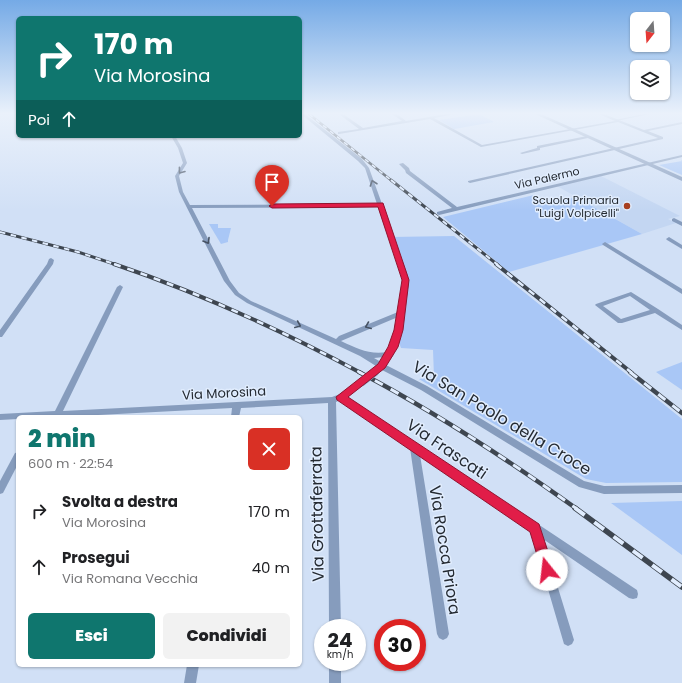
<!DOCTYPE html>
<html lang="it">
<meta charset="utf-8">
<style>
:root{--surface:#fff;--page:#f2f2f2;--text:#202124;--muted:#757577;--accent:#0f766e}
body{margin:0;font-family:Poppins,sans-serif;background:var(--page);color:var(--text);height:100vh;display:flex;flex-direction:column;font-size:15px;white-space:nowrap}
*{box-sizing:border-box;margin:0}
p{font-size:13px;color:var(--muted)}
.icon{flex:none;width:22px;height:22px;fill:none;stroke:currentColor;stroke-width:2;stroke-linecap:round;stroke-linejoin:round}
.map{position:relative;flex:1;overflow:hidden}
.details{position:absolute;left:16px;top:415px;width:286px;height:252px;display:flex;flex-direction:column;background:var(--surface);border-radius:6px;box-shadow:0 1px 3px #0004}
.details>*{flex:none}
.banner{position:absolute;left:16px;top:16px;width:286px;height:122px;border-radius:6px;box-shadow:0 1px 3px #0004;background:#0f766e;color:#fff;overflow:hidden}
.needle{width:26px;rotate:197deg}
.buttons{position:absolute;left:630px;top:12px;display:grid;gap:8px}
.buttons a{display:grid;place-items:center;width:40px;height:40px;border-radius:6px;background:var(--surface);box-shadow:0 1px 3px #0004;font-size:20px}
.speed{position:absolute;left:314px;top:619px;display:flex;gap:8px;font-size:20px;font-weight:700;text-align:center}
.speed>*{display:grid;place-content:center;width:52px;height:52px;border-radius:50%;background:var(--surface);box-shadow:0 1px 3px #0004;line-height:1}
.speed small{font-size:10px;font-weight:400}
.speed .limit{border:6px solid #d22;background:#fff;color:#111}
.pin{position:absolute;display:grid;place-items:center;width:34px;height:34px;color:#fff;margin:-41px -17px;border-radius:50% 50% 50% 0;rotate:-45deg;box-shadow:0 0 4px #0007}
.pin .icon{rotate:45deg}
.me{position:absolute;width:44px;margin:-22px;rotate:344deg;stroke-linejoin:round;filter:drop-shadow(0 0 3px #0008)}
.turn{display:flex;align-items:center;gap:14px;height:84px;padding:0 12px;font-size:18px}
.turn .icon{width:52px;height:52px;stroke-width:2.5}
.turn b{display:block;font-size:28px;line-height:34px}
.then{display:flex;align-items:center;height:38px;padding:0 12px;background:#0003;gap:8px;font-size:15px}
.round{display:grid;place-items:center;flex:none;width:42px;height:42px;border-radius:6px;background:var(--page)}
.headline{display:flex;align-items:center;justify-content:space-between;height:68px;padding:0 12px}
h1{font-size:24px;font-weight:800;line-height:30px;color:var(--accent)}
.button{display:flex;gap:8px;margin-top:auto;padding:8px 12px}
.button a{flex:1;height:46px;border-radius:6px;background:var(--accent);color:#fff;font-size:16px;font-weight:800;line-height:46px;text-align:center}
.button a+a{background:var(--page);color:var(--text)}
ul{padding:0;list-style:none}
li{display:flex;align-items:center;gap:12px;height:56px;padding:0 12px}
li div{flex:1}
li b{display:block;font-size:15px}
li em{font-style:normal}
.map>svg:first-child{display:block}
</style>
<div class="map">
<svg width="682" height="683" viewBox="0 0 682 683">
<rect width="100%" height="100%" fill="#d1e0f6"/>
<path fill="#c3d6f2" d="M 601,176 L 680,216 L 668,219 L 676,223 L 642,234 L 557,186 Z"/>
<g fill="#a9c7f6">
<path d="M 479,114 L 494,122 L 454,129 L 439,120 Z"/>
<path d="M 681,160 L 682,160 L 682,175 L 659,165 L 682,161 Z"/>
<path d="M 534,195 L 549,204 L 576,197 L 642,234 L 509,272 L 443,217 Z"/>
<path d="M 209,224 L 218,224 L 218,228 L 231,228 L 228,240 L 228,242 L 221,244 Z"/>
<path d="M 454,236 L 682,419 L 682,482 L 606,483 L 586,479 L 419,379 L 434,377 L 433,350 L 401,348 L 397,337 L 406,280 L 391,237 Z"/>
<path d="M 682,362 L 682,390 L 656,372 Z"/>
<path d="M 682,501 L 682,555 L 611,503 Z"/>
</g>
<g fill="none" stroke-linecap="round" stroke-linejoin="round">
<path fill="#869cbd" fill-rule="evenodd" d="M 644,114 L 650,114 L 616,121 L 615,120 Z"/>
<g fill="#869cbd" fill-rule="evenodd">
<path d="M 301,114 L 305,114 L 362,159 L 369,168 L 382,204 L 383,205 L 383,206 L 408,276 L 409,283 L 403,321 L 400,339 L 393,356 L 386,365 L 427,386 L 584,481 L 604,486 L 682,485 L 682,493 L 604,494 L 579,487 L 421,390 L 382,370 L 378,372 L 375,371 L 374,369 L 376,366 L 360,356 L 247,303 L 235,295 L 224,281 L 179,192 L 175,176 L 183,163 L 178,148 L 171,136 L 175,136 L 182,148 L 187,163 L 179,176 L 183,192 L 190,205 L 377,204 L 365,168 L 358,161 ZM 378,207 L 402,276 L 402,286 L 398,312 L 339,336 L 336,339 L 251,301 L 239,293 L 230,281 L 192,208 ZM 398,317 L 393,339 L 388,352 C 369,355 358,349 341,341 ZM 384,357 L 381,362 L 374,358 Z"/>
<path d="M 339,114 L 343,114 L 363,128 L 402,121 L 392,114 L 397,114 L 406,121 L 446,114 L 455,114 L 434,118 L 482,145 L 615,121 L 599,114 L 604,114 L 644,130 L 682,122 L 682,124 L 648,131 L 663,137 L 663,139 L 470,183 L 468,182 L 468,181 L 658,138 L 618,122 L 481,147 L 430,119 L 339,134 L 338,134 L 338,132 L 359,129 Z"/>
<path d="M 587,136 L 588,136 L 588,138 L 540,148 L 540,150 L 522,154 L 520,153 L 537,148 L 537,146 Z"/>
<path d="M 682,155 L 682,157 L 439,215 L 437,214 L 437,212 L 452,208 L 406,173 L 405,170 L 399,164 L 403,163 L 409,168 L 410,171 L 457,207 Z"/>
<path d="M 674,218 L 682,222 L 682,226 L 672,221 L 672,219 Z"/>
<path d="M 669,237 L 682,245 L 682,249 L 667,240 L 666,239 Z"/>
<path d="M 605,242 L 682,289 L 682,294 L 603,245 L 602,244 Z"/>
<path d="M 51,258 L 54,260 L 53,264 L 2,337 L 0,337 L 0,330 L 47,264 L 49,259 Z"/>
<path d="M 120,285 L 123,287 L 63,411 L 332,397 L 340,394 L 359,380 L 365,380 L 366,382 L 365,384 L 347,397 L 637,590 L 638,594 L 637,598 L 633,599 L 629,598 L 543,539 L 574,640 L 572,644 L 568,646 L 564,644 L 531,531 L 420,455 L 449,634 L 447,638 L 443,640 L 439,638 L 437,634 L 410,448 L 340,400 L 336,402 L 341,628 L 329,628 L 328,403 L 241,408 L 239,417 L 231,417 L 232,408 L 60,417 L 18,417 L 18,419 L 0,420 L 0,414 L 55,411 L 117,287 Z"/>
<path d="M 631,292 L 658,309 L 682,325 L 682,330 L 655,313 L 622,323 L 618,323 L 595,305 L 596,304 ZM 630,296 L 650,310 L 621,319 L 603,306 Z"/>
<path d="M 18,452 L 18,464 L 3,493 L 0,494 L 0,481 L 15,453 Z"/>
<rect x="329" y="662" width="12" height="21"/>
<path d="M 187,665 L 199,665 L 196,683 L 184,683 Z"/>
</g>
<path fill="#869cbd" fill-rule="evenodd" d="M 535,114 L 541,114 L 682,177 L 682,181 Z"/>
<g stroke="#3e4650" stroke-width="2.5">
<path id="rail-far4" d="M 309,114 L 392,181"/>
</g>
<g stroke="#3e4650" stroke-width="3">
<g id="rail-far3">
<path d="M 391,180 L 498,265"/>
<path d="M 0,232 L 78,252 L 117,265"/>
</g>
</g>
<g stroke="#3e4650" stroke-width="4">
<g id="rail-far2">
<path d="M 114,264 C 200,293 281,330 361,373"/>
<path d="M 496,264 L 632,373"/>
</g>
</g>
<g stroke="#3e4650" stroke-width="4.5">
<g id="rail-far1">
<path d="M 359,372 C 435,412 507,459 577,509"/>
<path d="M 630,372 L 682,413"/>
</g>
</g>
<g stroke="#3e4650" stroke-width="5.5">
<path id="rail" d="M 575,508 L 682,587"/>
</g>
<use href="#rail-far4" stroke="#e1edfe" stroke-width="1.5" stroke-dasharray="4.5" stroke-linecap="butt"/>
<use href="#rail-far3" stroke="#e1edfe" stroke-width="2" stroke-dasharray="5.5" stroke-linecap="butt"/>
<use href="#rail-far2" stroke="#e1edfe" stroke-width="2.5" stroke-dasharray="7" stroke-linecap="butt"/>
<use href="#rail-far1" stroke="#e1edfe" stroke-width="3" stroke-dasharray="9" stroke-linecap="butt"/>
<use href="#rail" stroke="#e1edfe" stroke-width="4" stroke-dasharray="12" stroke-linecap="butt"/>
<path stroke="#869cbd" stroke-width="6" d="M 374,373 L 377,370"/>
<path stroke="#869cbd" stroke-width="8" d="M 362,382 L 375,372"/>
</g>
<defs><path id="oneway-chevron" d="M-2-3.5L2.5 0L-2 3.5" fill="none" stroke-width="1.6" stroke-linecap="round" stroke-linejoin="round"/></defs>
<g stroke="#465263">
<use href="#oneway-chevron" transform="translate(181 171) rotate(127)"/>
<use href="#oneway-chevron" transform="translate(373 183) rotate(-109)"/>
<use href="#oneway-chevron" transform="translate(207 241) rotate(60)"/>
<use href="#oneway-chevron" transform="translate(298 325) rotate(23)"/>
<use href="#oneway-chevron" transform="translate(368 326) rotate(158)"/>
</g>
<linearGradient id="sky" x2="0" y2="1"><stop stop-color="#75aae6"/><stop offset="0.54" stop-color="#eaf1fb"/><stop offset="1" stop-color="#eaf1fb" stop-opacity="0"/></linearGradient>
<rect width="682" height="210" fill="url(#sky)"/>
<path fill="#e11d48" stroke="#92132f" d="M 383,203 L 409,280 L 403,330 L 398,347 L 385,368 L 348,397 L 539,524 L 554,570 L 552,575 L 547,577 L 543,575 L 530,532 L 337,400 L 336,397 L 378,364 L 388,347 L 394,330 L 402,280 L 378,207 L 272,208 L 269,206 L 272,204 Z"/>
<circle fill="#a73f21" stroke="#e1edfe" stroke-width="1.5" cx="627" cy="206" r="4"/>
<g text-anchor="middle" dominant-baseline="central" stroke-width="3" stroke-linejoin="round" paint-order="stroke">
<g font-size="11" fill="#242a32" stroke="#e1edfe">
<text transform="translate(547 178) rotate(-13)">Via Palermo</text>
</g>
<g font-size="11" fill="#242a32" stroke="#e1edfe" text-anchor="end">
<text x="619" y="200">Scuola Primaria<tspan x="619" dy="13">"Luigi Volpicelli"</tspan></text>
</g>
<g font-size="13" fill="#242a32" stroke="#e1edfe">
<text transform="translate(224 393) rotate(-3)">Via Morosina</text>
</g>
<g font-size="16" fill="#242a32" stroke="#e1edfe">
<text transform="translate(502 418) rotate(31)">Via San Paolo della Croce</text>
<text transform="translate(447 449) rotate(34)">Via Frascati</text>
<text transform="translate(317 514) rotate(-91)">Via Grottaferrata</text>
<text transform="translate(445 550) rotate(81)">Via Rocca Priora</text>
</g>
</g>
</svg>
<div class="buttons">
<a><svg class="needle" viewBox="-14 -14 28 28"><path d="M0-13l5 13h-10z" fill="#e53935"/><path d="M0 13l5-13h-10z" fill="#757577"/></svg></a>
<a><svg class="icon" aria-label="layers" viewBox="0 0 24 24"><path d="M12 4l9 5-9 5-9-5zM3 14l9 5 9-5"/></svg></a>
</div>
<div class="speed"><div>24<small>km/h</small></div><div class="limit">30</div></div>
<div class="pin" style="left:272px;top:206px;background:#d93025"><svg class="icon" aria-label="arrive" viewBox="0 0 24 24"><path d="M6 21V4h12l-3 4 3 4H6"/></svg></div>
<svg class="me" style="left:547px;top:570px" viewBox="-20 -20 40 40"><circle r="19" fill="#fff"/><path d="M0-13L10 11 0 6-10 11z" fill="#e11d48"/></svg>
<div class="banner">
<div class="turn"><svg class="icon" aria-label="right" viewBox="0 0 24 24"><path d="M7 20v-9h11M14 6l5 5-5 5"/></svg><div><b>170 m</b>Via Morosina</div></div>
<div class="then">Poi<svg class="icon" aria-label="ahead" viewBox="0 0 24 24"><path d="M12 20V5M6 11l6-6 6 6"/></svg></div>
</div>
<section class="details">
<div class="headline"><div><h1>2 min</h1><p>600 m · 22:54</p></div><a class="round" style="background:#d93025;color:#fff"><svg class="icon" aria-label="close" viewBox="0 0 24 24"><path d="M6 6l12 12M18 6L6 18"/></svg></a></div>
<ul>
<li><svg class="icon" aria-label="right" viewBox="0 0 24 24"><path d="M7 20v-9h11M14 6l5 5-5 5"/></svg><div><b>Svolta a destra</b><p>Via Morosina</p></div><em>170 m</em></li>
<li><svg class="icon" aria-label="ahead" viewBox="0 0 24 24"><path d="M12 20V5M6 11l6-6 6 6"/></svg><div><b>Prosegui</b><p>Via Romana Vecchia</p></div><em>40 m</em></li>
</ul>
<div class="button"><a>Esci</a><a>Condividi</a></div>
</section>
</div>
